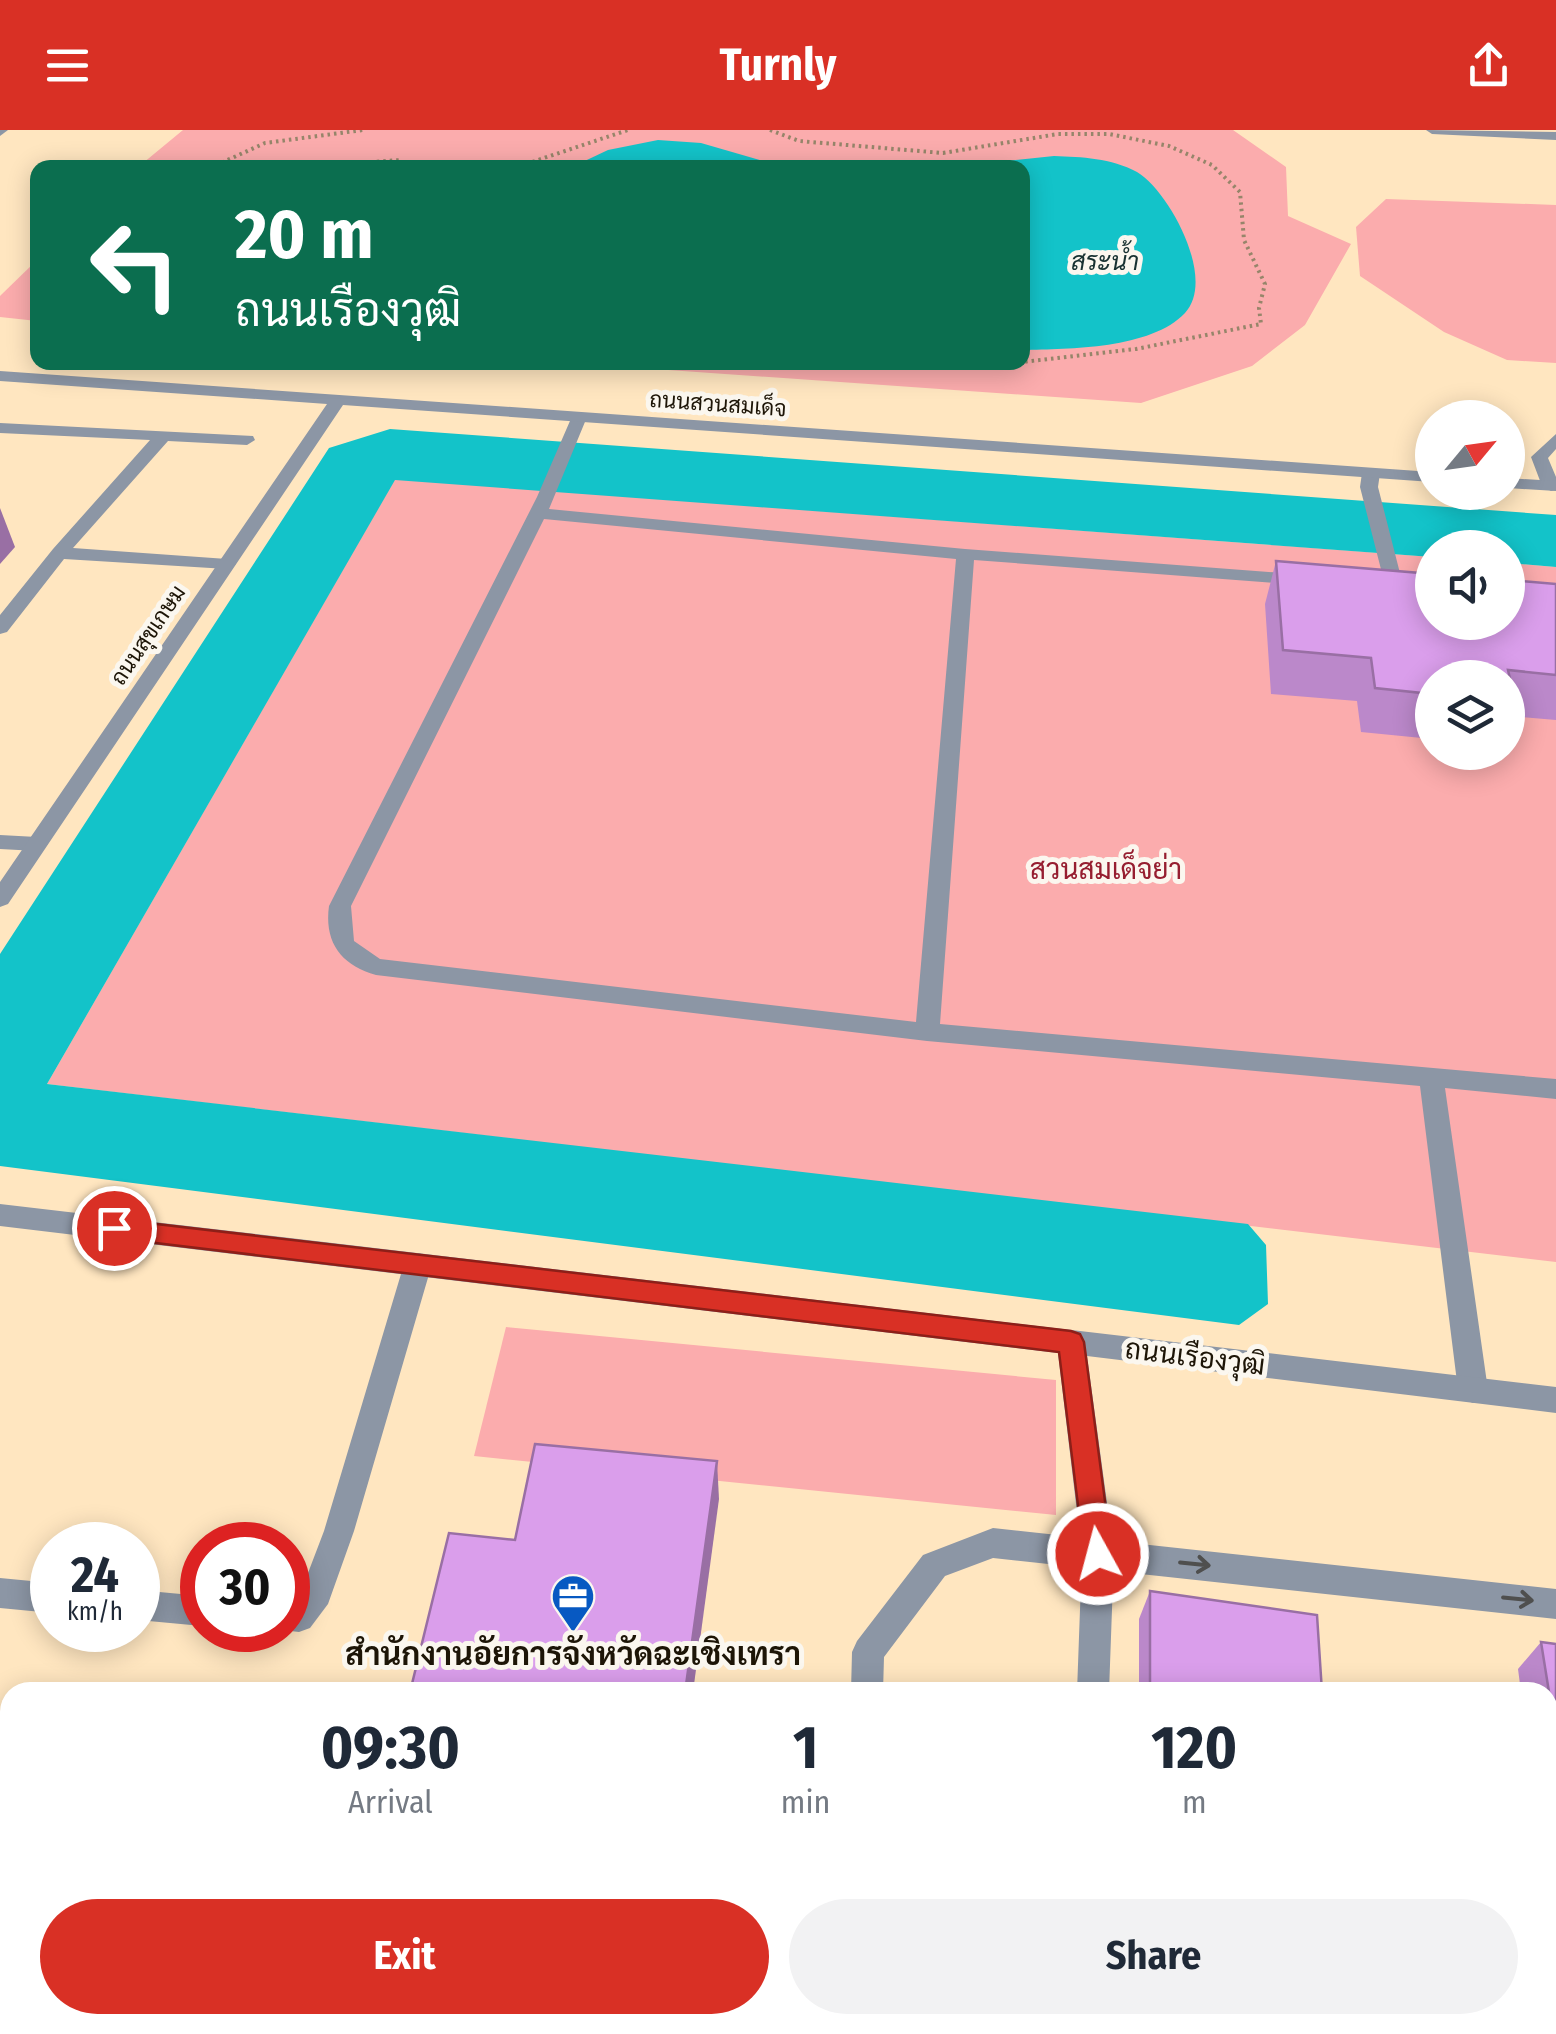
<!DOCTYPE html>
<meta charset="utf-8">
<style>
:root{--surface:#fff;--page:#f2f2f3;--text:#1f2937;--muted:#747a83;--accent:#d93025}
body{margin:0;font-family:"Fira Sans Condensed",Sarabun,sans-serif;background:var(--page);color:var(--text);height:100vh;display:flex;flex-direction:column;font-size:38px;white-space:nowrap}
*{box-sizing:border-box;margin:0}
p{font-size:32px;color:var(--muted)}
.icon{flex:none;width:55px;height:55px;fill:none;stroke:currentColor;stroke-width:2;stroke-linecap:round;stroke-linejoin:round}
.map{position:relative;flex:1;overflow:hidden}
.details{position:absolute;left:0px;top:1552px;width:1558px;height:352px;display:flex;flex-direction:column;background:var(--surface);border-radius:30px 30px 0 0;box-shadow:0 5px 25px #0003}
.details>*{flex:none}
.top-card{position:absolute;left:30px;top:30px;width:1000px;height:210px;border-radius:20px;box-shadow:0 5px 25px #0003;background:#0b6e4f;color:#fff;overflow:hidden}
.needle{width:65px;rotate:61deg}
.tools{position:absolute;left:1415px;top:270px;display:grid;gap:20px}
.tools a{display:grid;place-items:center;width:110px;height:110px;border-radius:50%;background:var(--surface);box-shadow:0 5px 25px #0003;font-size:50px}
.speed{position:absolute;left:30px;top:1392px;display:flex;gap:20px;font-size:50px;font-weight:700;text-align:center}
.speed>*{display:grid;place-content:center;width:130px;height:130px;border-radius:50%;background:var(--surface);box-shadow:0 5px 25px #0003;line-height:1}
.speed small{font-size:25px;font-weight:400}
.speed .limit{border:15px solid #d22;background:#fff;color:#111}
.pin{position:absolute;display:grid;place-items:center;width:85px;height:85px;color:#fff;margin:-42px;border:5px solid #fff;border-radius:50%;box-shadow:0 2px 10px #0007}
.me{position:absolute;width:110px;margin:-55px;rotate:353deg;stroke-linejoin:round;filter:drop-shadow(0 0 8px #0008)}
.turn{display:flex;align-items:center;gap:35px;height:210px;padding:0 40px;font-size:45px}
.turn .icon{width:130px;height:130px;stroke-width:2.5}
.turn b{display:block;font-size:70px;line-height:85px}
.eta{display:flex;justify-content:space-evenly;align-items:center;height:170px;text-align:center}
.eta b{font-size:60px;font-weight:700;line-height:70px}
.button{display:flex;gap:20px;margin-top:auto;padding:20px 40px}
.button a{flex:1;height:115px;border-radius:60px;background:var(--accent);color:#fff;font-size:40px;font-weight:700;line-height:115px;text-align:center}
.button a+a{background:var(--page);color:var(--text)}
header{display:flex;justify-content:space-between;align-items:center;height:130px;padding:0 40px;background:var(--accent);color:#fff;font-size:45px;font-weight:700}
.map>svg:first-child{display:block}
</style>
<header><svg class="icon" aria-label="menu" viewBox="0 0 24 24"><path d="M4 6h16M4 12h16M4 18h16"/></svg>Turnly<svg class="icon" aria-label="share" viewBox="0 0 24 24"><path d="M12 15V3M7 8l5-5 5 5M5 13v7h14v-7"/></svg></header>
<div class="map">
<svg width="1556" height="1904" viewBox="0 0 1556 1904">
<rect width="100%" height="100%" fill="#ffe6c0"/>
<g fill="#fbacad" fill-rule="evenodd">
<path d="M 183,0 L 1233,0 L 1286,37 L 1288,86 L 1351,114 L 1305,195 L 1252,236 L 1141,273 L 569,233 L 1022,232 L 1022,38 L 137,38 Z"/>
<path d="M 1386,69 L 1556,75 L 1556,233 L 1507,230 L 1444,202 L 1360,146 L 1356,97 Z"/>
<path d="M 37,130 L 37,191 L 0,187 L 0,166 Z"/>
<path d="M 395,349 L 1432,427 L 1432,492 L 1508,492 L 1508,433 L 1556,437 L 1556,1132 L 47,954 ZM 1432,548 L 1508,548 L 1508,622 L 1432,622 Z"/>
<path d="M 506,1197 L 1056,1250 L 1056,1385 L 474,1326 Z"/>
<path d="M 1548,1882 L 1550,1904 L 1305,1904 L 1305,1895 L 1548,1895 Z"/>
</g>
<g fill="#13c3c9">
<path d="M 658,10 L 701,13 L 784,37 L 572,37 L 608,20 Z"/>
<path d="M 1054,26 C 1082,27 1111,28 1137,42 C 1169,61 1217,149 1185,183 C 1151,219 1069,219 1023,220 L 1022,38 L 947,37 Z"/>
<path d="M 390,299 L 1556,385 L 1556,437 L 1508,433 L 1508,418 L 1432,418 L 1432,427 L 395,350 L 47,954 L 1248,1094 L 1266,1115 L 1268,1174 L 1239,1195 L 0,1036 L 0,824 L 329,318 Z"/>
</g>
<g fill="none" stroke-linecap="round" stroke-linejoin="round">
<g stroke="#96856a" stroke-width="4" stroke-dasharray="2.5 4" stroke-linecap="butt">
<path d="M 770,0 L 799,11 L 943,23 L 1058,4 L 1109,4 L 1169,16 L 1212,35 L 1240,62 L 1244,110 L 1265,154 L 1259,178 L 1261,194 L 1136,219 L 1022,232"/>
<path d="M 210,38 L 265,13 L 363,0"/>
<path d="M 286,38 L 401,30"/>
<path d="M 514,38 L 628,0"/>
<path d="M 940,232 L 1009,232"/>
</g>
<g fill="#8c96a5" fill-rule="evenodd">
<path d="M 573,284 L 587,287 L 549,379 L 965,419 L 1309,445 L 1309,453 L 1302,455 L 974,430 L 940,894 L 1556,949 L 1556,969 L 1445,958 L 1488,1260 L 1483,1269 L 1473,1273 L 1463,1269 L 1458,1260 L 1420,956 L 927,911 L 376,845 C 341,835 324,812 329,776 L 537,367 ZM 544,389 L 956,429 L 916,892 L 380,829 L 354,811 L 351,776 Z"/>
<path d="M 0,293 L 253,306 L 255,310 L 247,315 L 168,311 L 73,418 L 227,429 L 236,434 L 227,439 L 64,429 L 7,502 L 0,504 L 0,485 L 53,419 L 150,310 L 0,303 Z"/>
<path d="M 1556,304 L 1556,319 L 1548,328 L 1556,347 L 1556,360 L 1551,361 L 1542,356 L 1531,327 Z"/>
<path d="M 1371,338 L 1380,343 L 1378,357 L 1403,455 L 1394,461 L 1385,455 L 1360,357 L 1362,343 Z"/>
<path d="M 0,705 L 37,707 L 48,714 L 37,721 L 0,719 Z"/>
<path d="M 418,1123 L 428,1126 L 432,1134 L 354,1401 L 328,1474 L 310,1498 L 299,1502 L 282,1500 L 288,1500 L 288,1472 L 300,1464 L 324,1401 L 404,1134 L 408,1126 Z"/>
<path d="M 993,1398 L 1556,1459 L 1556,1489 L 993,1428 L 945,1446 L 884,1527 L 883,1562 L 851,1562 L 852,1522 L 857,1511 L 923,1425 Z"/>
<path d="M 0,1448 L 52,1453 L 52,1483 L 0,1478 Z"/>
<path d="M 138,1460 L 202,1466 L 202,1496 L 138,1490 Z"/>
<path d="M 838,1895 L 876,1895 L 875,1904 L 837,1904 Z"/>
</g>
<g fill="#8c96a5" fill-rule="evenodd">
<path d="M 0,0 L 8,0 L 0,6 Z"/>
<path d="M 1426,0 L 1556,2 L 1556,10 L 1432,4 Z"/>
<path d="M 0,241 L 1432,342 L 1432,352 L 343,275 L 8,774 L 0,777 L 0,752 L 327,274 L 0,251 Z"/>
<path d="M 1508,348 L 1556,351 L 1556,361 L 1508,358 Z"/>
<path d="M 0,1074 L 1556,1257 L 1556,1283 L 1087,1226 L 1114,1424 L 1109,1562 L 1077,1562 L 1082,1424 L 1058,1223 L 0,1096 Z"/>
<rect x="1063" y="1895" width="38" height="9"/>
</g>
</g>
<g fill="#bb88ca">
<path d="M 1276,431 L 1556,454 L 1556,590 L 1510,586 L 1508,591 L 1508,548 L 1432,548 L 1432,609 L 1361,602 L 1357,571 L 1271,564 L 1265,474 Z"/>
<path d="M 1150,1461 L 1322,1562 L 1139,1562 L 1139,1489 Z"/>
<path d="M 1541,1512 L 1556,1514 L 1556,1904 L 1550,1904 L 1548,1882 L 1548,1562 L 1521,1562 L 1518,1539 Z"/>
<rect x="1137" y="1895" width="188" height="9"/>
</g>
<g fill="#996fa4">
<path d="M 0,378 L 15,417 L 0,434 Z"/>
<path d="M 717,1331 L 719,1369 L 693,1562 L 686,1555 Z"/>
<path d="M 10,1593 L 10,1693 L 0,1716 L 0,1614 Z"/>
<path d="M 95,1895 L 133,1895 L 129,1904 L 91,1904 Z"/>
<path d="M 572,1895 L 585,1895 L 583,1904 L 571,1904 Z"/>
</g>
<g fill="#da9eeb" stroke="#996fa4" stroke-width="2.5">
<path d="M 1276,431 L 1432,444 L 1432,492 L 1508,492 L 1508,450 L 1556,454 L 1556,545 L 1508,540 L 1515,571 L 1508,571 L 1508,548 L 1432,548 L 1432,564 L 1375,558 L 1371,528 L 1283,520 Z"/>
<path d="M 535,1314 L 717,1331 L 686,1555 L 767,1562 L 410,1562 L 449,1403 L 515,1410 Z"/>
<path d="M 1150,1461 L 1317,1485 L 1322,1562 L 1150,1562 Z"/>
<path d="M 1541,1512 L 1556,1514 L 1556,1606 Z"/>
<path d="M 0,1585 L 10,1587 L 10,1593 L 0,1614 Z"/>
<path d="M 1548,1641 L 1556,1642 L 1556,1844 L 1548,1842 Z"/>
<path d="M 0,1732 L 10,1734 L 10,1895 L 95,1895 L 91,1904 L 0,1904 Z"/>
<path d="M 329,1895 L 572,1895 L 571,1904 L 327,1904 Z"/>
<rect x="1150" y="1895" width="175" height="9"/>
</g>
<defs><path id="oneway-shaft" d="M-6 0H5M1.5-3L5.5 0L1.5 3" fill="none" stroke-width="1.6" stroke-linecap="round" stroke-linejoin="round" transform="scale(2.5)"/></defs>
<g stroke="#4f4f4e">
<use href="#oneway-shaft" transform="translate(1195 1434) rotate(6)"/>
<use href="#oneway-shaft" transform="translate(1518 1469) rotate(6)"/>
</g>
<path fill="#d93025" stroke="#8d1f18" stroke-width="2.5" d="M 114,1089 L 1071,1201 L 1080,1204 L 1084,1212 L 1112,1424 L 1108,1433 L 1098,1437 L 1088,1433 L 1084,1424 L 1059,1222 L 114,1108 L 105,1106 L 102,1098 L 105,1091 Z"/>
<defs>
<g id="office-pin" transform="scale(2.25)"><path d="M0 17L-7.5 6A9.5 9.5 0 1 1 7.5 6Z" fill="#0759c2" stroke="#fbf7ef"/><path d="M-6-3h4V-5.5h4V-3h4V5H-6ZM-1-4.5V-3h2v-1.5ZM-6 0V1H6V0Z" fill="#fff"/></g>
</defs>
<g fill-rule="evenodd">
<use href="#office-pin" x="573" y="1466"/>
</g>
<g text-anchor="middle" dominant-baseline="central" stroke-width="10" stroke-linejoin="round" paint-order="stroke">
<g font-size="22" fill="#1d1507" stroke="#fbf7ef">
<text transform="translate(718 274) rotate(4)">ถนนสวนสมเด็จ</text>
<text transform="translate(148 505) rotate(-56)">ถนนสุขเกษม</text>
</g>
<g font-size="25" font-style="italic" fill="#183131" stroke="#fbf7ef">
<text x="1105" y="132">สระน้ำ</text>
</g>
<g font-size="28" fill="#961e30" stroke="#fbf7ef">
<text x="1106" y="739">สวนสมเด็จย่า</text>
</g>
<g font-size="28" fill="#1d1507" stroke="#fbf7ef">
<text transform="translate(1195 1227) rotate(7)">ถนนเรืองวุฒิ</text>
</g>
<g font-size="32" font-weight="bold" fill="#1d1507" stroke="#fbf7ef">
<text x="573" y="1524">สำนักงานอัยการจังหวัดฉะเชิงเทรา</text>
</g>
</g>
</svg>
<div class="tools">
<a><svg class="needle" viewBox="-14 -14 28 28"><path d="M0-13l5 13h-10z" fill="#e53935"/><path d="M0 13l5-13h-10z" fill="#747a83"/></svg></a>
<a><svg class="icon" aria-label="sound" viewBox="0 0 24 24"><path d="M4 9h4l5-4v14l-5-4H4zM17 9q2 3 0 6"/></svg></a>
<a><svg class="icon" aria-label="layers" viewBox="0 0 24 24"><path d="M12 4l9 5-9 5-9-5zM3 14l9 5 9-5"/></svg></a>
</div>
<div class="speed"><div>24<small>km/h</small></div><div class="limit">30</div></div>
<div class="pin" style="left:114px;top:1098px;background:#d93025"><svg class="icon" aria-label="arrive" viewBox="0 0 24 24"><path d="M6 21V4h12l-3 4 3 4H6"/></svg></div>
<svg class="me" style="left:1098px;top:1424px" viewBox="-20 -20 40 40"><circle r="17" fill="#d93025" stroke="#fff" stroke-width="3"/><path d="M0-11L8 9 0 5-8 9z" fill="#fff"/></svg>
<div class="top-card">
<div class="turn"><svg class="icon" aria-label="left" viewBox="0 0 24 24"><path d="M17 20v-9H6M10 6l-5 5 5 5"/></svg><div><b>20 m</b>ถนนเรืองวุฒิ</div></div>
</div>
<section class="details">
<div class="eta">
<div><b>09:30</b><p>Arrival</p></div>
<div><b>1</b><p>min</p></div>
<div><b>120</b><p>m</p></div>
</div>
<div class="button"><a>Exit</a><a>Share</a></div>
</section>
</div>
